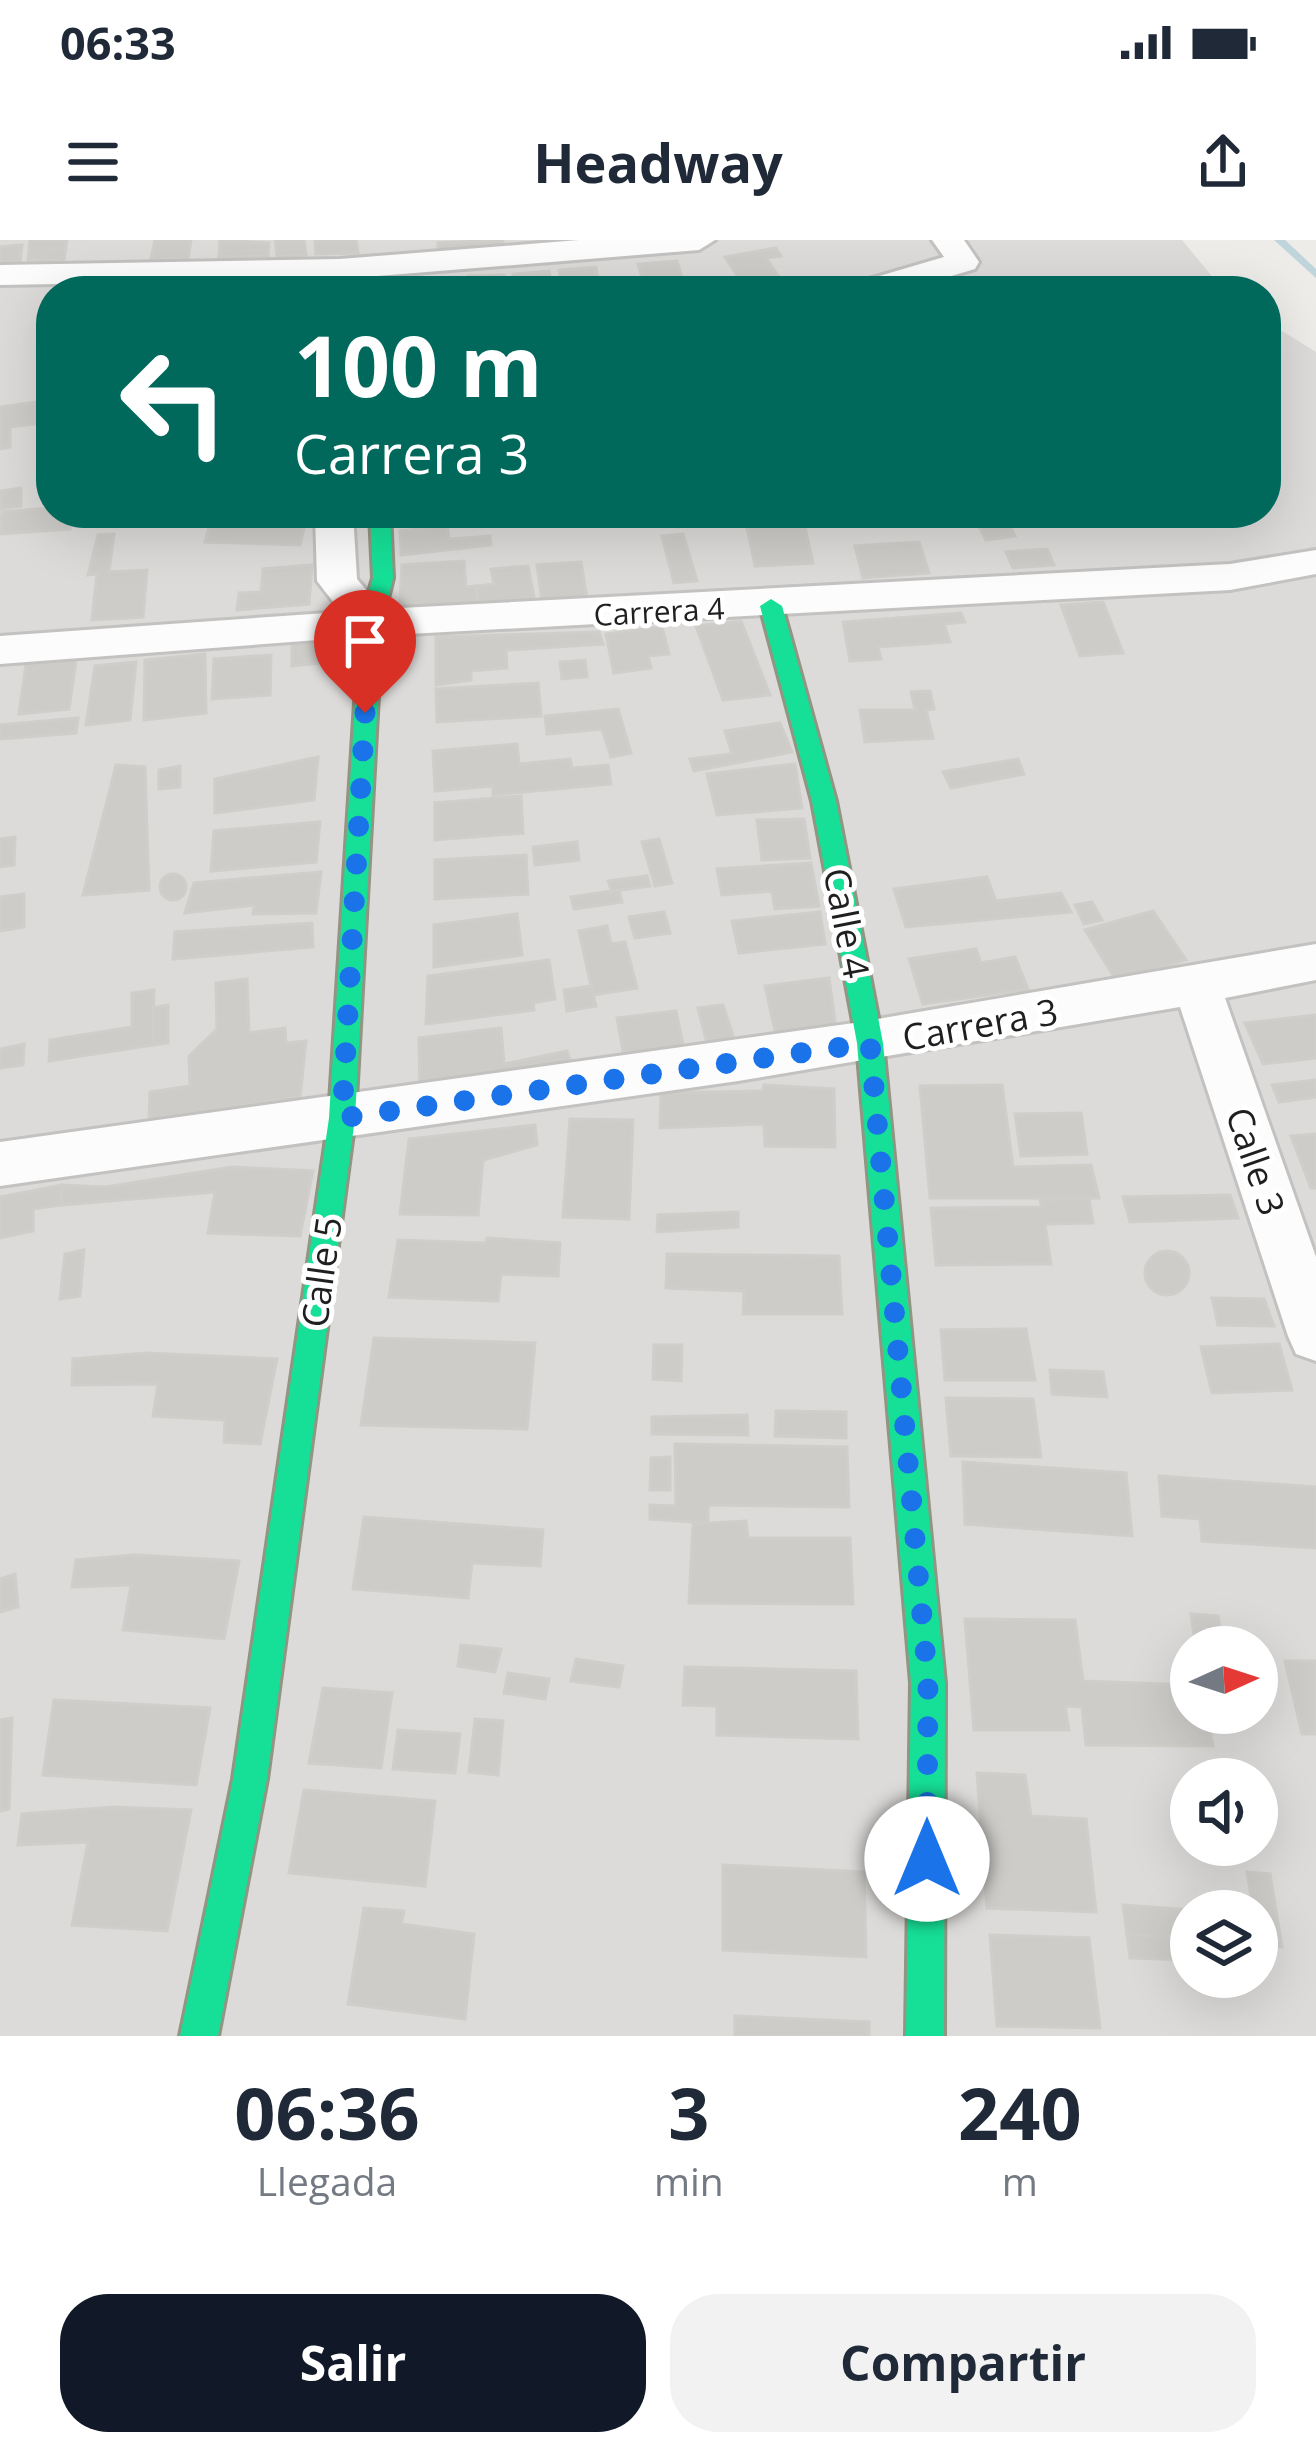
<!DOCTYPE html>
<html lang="es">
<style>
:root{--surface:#fff;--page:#f2f2f3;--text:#1f2937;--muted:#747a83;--accent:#111827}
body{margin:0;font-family:"Open Sans",sans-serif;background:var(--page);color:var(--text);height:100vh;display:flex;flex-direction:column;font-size:45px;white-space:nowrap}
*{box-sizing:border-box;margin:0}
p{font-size:39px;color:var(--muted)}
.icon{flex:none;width:66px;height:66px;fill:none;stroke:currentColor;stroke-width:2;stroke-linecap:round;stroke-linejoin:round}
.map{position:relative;height:1796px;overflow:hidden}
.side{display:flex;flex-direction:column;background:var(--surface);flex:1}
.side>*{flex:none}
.banner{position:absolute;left:36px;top:36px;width:1245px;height:252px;border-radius:48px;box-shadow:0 12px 48px #0002;background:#00695c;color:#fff;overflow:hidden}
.needle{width:78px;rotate:87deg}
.buttons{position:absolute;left:1170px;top:1386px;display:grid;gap:24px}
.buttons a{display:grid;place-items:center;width:108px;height:108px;border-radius:50%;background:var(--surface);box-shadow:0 12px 48px #0002;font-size:60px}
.pin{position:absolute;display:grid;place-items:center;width:102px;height:102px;color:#fff;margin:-123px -51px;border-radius:50% 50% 50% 0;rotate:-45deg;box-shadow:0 0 12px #0007}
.pin .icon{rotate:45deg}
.me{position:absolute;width:132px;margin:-66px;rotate:0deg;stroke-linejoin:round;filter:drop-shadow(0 0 9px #0008)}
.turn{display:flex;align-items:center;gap:42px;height:252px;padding:0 60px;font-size:54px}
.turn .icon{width:156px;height:156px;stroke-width:2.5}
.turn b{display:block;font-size:84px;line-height:102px}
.eta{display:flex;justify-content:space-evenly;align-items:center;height:204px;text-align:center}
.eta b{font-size:72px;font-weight:700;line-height:84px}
.button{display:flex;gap:24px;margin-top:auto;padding:24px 60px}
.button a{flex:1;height:138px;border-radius:48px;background:var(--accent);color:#fff;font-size:48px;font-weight:700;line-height:138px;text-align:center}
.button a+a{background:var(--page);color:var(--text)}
.status{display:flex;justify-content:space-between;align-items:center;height:84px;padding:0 60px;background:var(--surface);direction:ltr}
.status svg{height:33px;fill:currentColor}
header{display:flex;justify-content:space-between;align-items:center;height:156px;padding:0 60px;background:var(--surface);font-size:54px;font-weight:700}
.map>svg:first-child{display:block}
</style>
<div class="status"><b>06:33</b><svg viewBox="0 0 49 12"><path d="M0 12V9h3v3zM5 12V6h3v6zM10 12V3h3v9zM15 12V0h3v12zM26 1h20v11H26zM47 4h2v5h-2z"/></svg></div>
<header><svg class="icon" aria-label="menu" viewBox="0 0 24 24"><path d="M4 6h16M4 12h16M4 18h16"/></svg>Headway<svg class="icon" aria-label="share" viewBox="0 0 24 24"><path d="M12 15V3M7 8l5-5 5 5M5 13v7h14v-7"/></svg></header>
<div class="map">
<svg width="1316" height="1796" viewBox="0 0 1316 1796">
<rect width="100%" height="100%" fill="#edece8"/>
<path fill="#dcdbd9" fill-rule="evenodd" d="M 0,0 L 1182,0 L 1224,51 L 51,51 L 51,273 L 1266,273 L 1266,81 L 1316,112 L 1316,1796 L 0,1796 ZM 1191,1407 L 1257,1407 L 1257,1473 L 1191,1473 ZM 1191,1539 L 1257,1539 L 1257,1605 L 1191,1605 ZM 1191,1671 L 1257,1671 L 1257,1737 L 1191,1737 Z"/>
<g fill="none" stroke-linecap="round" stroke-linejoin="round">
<path fill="#c0d4dc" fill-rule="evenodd" d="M 1274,0 L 1285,0 L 1316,29 L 1316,38 Z"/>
</g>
<g fill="#ceccc9" stroke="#d0ceca" stroke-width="3">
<path d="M 30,0 L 67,0 L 64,21 L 28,20 Z"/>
<path d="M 155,0 L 191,0 L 188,18 L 151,19 Z"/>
<path d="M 220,0 L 269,3 L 268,16 L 219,17 Z"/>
<path d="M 275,0 L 304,0 L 306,15 L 277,16 Z"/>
<path d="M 315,0 L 356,0 L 358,13 L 316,14 Z"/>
<path d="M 503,0 L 502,7 L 438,11 L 438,3 Z"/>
<path d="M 22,5 L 20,22 L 0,23 L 0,7 Z"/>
<path d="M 776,8 L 781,16 L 766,18 L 781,40 L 744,46 L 725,17 Z"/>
<path d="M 677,21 L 685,48 L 646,51 L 638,24 Z"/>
<path d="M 596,27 L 600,51 L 562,51 L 559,30 Z"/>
<path d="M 549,31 L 553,51 L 516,51 L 513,34 Z"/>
<path d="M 504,35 L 504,51 L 468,51 L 468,36 Z"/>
<path d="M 460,37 L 460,51 L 375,51 L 376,40 Z"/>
<path d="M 51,160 L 51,182 L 10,187 L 10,207 L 0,209 L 0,167 Z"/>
<path d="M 21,248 L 21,266 L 0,269 L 0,251 Z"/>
<path d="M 51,268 L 51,273 L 73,273 L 70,289 L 0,294 L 2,272 Z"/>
<path d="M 201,273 L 212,274 L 307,276 L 300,305 L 205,302 L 210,284 L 200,283 Z"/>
<path d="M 400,273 L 472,273 L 400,282 Z"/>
<path d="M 744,273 L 802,273 L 813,323 L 755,326 Z"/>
<path d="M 1006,279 L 1015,296 L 986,300 L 977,282 Z"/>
<path d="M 447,286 L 449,299 L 490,296 L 491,305 L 401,315 L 400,291 Z"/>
<path d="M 114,294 L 109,332 L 147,330 L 143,377 L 92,380 L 97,334 L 88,335 L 98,295 Z"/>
<path d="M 683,294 L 697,341 L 674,343 L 662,296 Z"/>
<path d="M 919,302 L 929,333 L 863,338 L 855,306 Z"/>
<path d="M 1047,309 L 1054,325 L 1013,328 L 1006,312 Z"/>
<path d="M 464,321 L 466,347 L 476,346 L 478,367 L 399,373 L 402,325 Z"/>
<path d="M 581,322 L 587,358 L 542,361 L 537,325 Z"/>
<path d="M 312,325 L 309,364 L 237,370 L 239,353 L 261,352 L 263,329 Z"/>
<path d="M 528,326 L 535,362 L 478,367 L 476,346 L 494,344 L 491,329 Z"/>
<path d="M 1103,362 L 1123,413 L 1080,416 L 1061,365 Z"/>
<path d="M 961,373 L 965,382 L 944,384 L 950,402 L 878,407 L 881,419 L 850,421 L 843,382 Z"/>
<path d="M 741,381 L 770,455 L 723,460 L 696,386 Z"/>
<path d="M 662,387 L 669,414 L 648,416 L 651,428 L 614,433 L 606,394 Z"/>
<path d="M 599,392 L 603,404 L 506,410 L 507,428 L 471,431 L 471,440 L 436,445 L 436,397 Z"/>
<path d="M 329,401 L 331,422 L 292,426 L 292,404 Z"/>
<path d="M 205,414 L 206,473 L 144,480 L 145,420 Z"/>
<path d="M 271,415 L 270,455 L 212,459 L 214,419 Z"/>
<path d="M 76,420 L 69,469 L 19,474 L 26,424 Z"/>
<path d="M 585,420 L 587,437 L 562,439 L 560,422 Z"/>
<path d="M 136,422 L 130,480 L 86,485 L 95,426 Z"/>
<path d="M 538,443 L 541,476 L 437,482 L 436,449 Z"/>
<path d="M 930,451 L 934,469 L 926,470 L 933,498 L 865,502 L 860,470 L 915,470 L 911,452 Z"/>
<path d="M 618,469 L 631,513 L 611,517 L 602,489 L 547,494 L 545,476 Z"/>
<path d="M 78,478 L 76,493 L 0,499 L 0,485 Z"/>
<path d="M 780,483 L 792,512 L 694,531 L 690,519 L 732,514 L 725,491 Z"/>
<path d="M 517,504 L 519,524 L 570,519 L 572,528 L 608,525 L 611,544 L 493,555 L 493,546 L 435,551 L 433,511 Z"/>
<path d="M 318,517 L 314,560 L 215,573 L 215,539 Z"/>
<path d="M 1018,519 L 1024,534 L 951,548 L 943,532 Z"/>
<path d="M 795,524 L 802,568 L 717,575 L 707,534 Z"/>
<path d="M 116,525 L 145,527 L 149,650 L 83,655 Z"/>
<path d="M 180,526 L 180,547 L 159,549 L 159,530 Z"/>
<path d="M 521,556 L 523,593 L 435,600 L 435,563 Z"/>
<path d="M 804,579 L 810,618 L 762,620 L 757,580 Z"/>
<path d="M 320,582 L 316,622 L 211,631 L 214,591 Z"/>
<path d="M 15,597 L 14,625 L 0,627 L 0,599 Z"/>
<path d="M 659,599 L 672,643 L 655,646 L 642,602 Z"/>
<path d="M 577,602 L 579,620 L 535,625 L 533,607 Z"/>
<path d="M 526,615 L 528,654 L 435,659 L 435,620 Z"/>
<path d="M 811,623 L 819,666 L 775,669 L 772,651 L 722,655 L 717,629 Z"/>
<path d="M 321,632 L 316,673 L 253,674 L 254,665 L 185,673 L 194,643 Z"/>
<circle cx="173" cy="647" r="13"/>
<path d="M 647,636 L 650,646 L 612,651 L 608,641 Z"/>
<path d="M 987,637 L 996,661 L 1061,653 L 1071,672 L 906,687 L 894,649 Z"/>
<path d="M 619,650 L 622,662 L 574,669 L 571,657 Z"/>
<path d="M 24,654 L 24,687 L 0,691 L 0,657 Z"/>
<path d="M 1092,662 L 1102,680 L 1084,684 L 1075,665 Z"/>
<path d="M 1153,671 L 1186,720 L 1116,740 L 1085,690 Z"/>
<path d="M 664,672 L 670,693 L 635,698 L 629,677 Z"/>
<path d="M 820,672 L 825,704 L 739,713 L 732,681 Z"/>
<path d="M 517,674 L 522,715 L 434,727 L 434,685 Z"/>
<path d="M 312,683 L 313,707 L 173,719 L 175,692 Z"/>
<path d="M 607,686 L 611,704 L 625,702 L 637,748 L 593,755 L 579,691 Z"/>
<path d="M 976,709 L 981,723 L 1015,717 L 1028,749 L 923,764 L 909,719 Z"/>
<path d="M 549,720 L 555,759 L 533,763 L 534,770 L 426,784 L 428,736 Z"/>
<path d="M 829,738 L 837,796 L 778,804 L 765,746 Z"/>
<path d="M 247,739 L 249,793 L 285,788 L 286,803 L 306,801 L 300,857 L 149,880 L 150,852 L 190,846 L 189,816 L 217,789 L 216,743 Z"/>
<path d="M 591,746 L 596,766 L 567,771 L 564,750 Z"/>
<path d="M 154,750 L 153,805 L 49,821 L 50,800 L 132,787 L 132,753 Z"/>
<path d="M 168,765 L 168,803 L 153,805 L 153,768 Z"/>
<path d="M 723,765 L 737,808 L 709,811 L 698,768 Z"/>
<path d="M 676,771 L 685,814 L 625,822 L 617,778 Z"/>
<path d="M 1316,775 L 1316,818 L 1263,824 L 1245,783 Z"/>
<path d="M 501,788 L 504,824 L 567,811 L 574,831 L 420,860 L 419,798 Z"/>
<path d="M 24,804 L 23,825 L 0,828 L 0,809 Z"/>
<path d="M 1316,840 L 1316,857 L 1279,862 L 1272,845 Z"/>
<path d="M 764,845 L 834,849 L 835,907 L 765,906 L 764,884 L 660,888 L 661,853 L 762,851 Z"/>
<path d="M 1002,845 L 1013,927 L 1091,925 L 1099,958 L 930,958 L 920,846 Z"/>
<path d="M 1081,873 L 1087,914 L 1021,916 L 1015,874 Z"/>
<path d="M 570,879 L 633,880 L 629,979 L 563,977 Z"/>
<path d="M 535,885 L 537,905 L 483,920 L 478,975 L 400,974 L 409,899 Z"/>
<path d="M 1316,894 L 1316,948 L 1311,948 L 1291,896 Z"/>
<path d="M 232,927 L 313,931 L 300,996 L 208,993 L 215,952 L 61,965 L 62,945 L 106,947 Z"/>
<path d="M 62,945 L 61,965 L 33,969 L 33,991 L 0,998 L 0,957 Z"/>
<path d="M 1230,955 L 1238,978 L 1130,982 L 1123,957 Z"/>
<path d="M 1089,958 L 1093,983 L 1045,984 L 1051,1024 L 936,1025 L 931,968 L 1042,967 L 1040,960 Z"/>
<path d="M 738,972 L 738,987 L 657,992 L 658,975 Z"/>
<path d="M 487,998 L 560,1003 L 558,1036 L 501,1034 L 498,1061 L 389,1057 L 398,1000 L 486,1003 Z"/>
<path d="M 84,1010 L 80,1056 L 60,1059 L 65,1014 Z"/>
<circle cx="1167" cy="1033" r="22"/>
<path d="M 667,1014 L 839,1016 L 842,1074 L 743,1074 L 744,1051 L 666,1048 Z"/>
<path d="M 1212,1058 L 1264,1059 L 1274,1086 L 1218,1085 Z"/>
<path d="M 1026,1089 L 1035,1140 L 945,1140 L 941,1090 Z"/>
<path d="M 374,1098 L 535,1103 L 527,1189 L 361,1185 Z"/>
<path d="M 1279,1104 L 1292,1150 L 1212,1153 L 1201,1107 Z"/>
<path d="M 654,1105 L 682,1105 L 681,1141 L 653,1139 Z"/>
<path d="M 146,1113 L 277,1119 L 260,1204 L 224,1202 L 225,1180 L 153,1176 L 158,1144 L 72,1145 L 73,1119 Z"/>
<path d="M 1050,1130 L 1103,1132 L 1107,1157 L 1052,1154 Z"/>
<path d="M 946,1158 L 1033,1159 L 1041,1217 L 951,1216 Z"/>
<path d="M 776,1171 L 846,1172 L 846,1198 L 775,1196 Z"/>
<path d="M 747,1175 L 748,1195 L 652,1194 L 652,1177 Z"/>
<path d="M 675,1204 L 847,1207 L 849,1267 L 708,1265 L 708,1283 L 650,1279 L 650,1265 L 676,1266 Z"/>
<path d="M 670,1217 L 670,1250 L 650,1250 L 651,1218 Z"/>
<path d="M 963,1222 L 1126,1233 L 1132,1296 L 965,1284 Z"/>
<path d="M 1159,1236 L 1316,1247 L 1316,1308 L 1202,1301 L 1200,1279 L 1162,1276 Z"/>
<path d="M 364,1277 L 543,1290 L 540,1326 L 472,1323 L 468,1358 L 353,1349 Z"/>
<path d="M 746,1281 L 748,1298 L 850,1298 L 853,1364 L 689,1363 L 693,1284 Z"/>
<path d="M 135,1315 L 239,1321 L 224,1399 L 123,1390 L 131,1345 L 72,1347 L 76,1320 Z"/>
<path d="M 15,1334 L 18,1367 L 0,1372 L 0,1339 Z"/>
<path d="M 1191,1374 L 1218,1376 L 1223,1404 L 1195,1402 Z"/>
<path d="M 965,1379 L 1075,1380 L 1083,1441 L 1191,1445 L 1191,1473 L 1207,1473 L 1213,1506 L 1086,1505 L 1082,1467 L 1065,1466 L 1069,1490 L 974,1490 Z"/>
<path d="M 461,1405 L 501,1409 L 495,1432 L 458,1426 Z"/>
<path d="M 576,1419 L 623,1426 L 619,1447 L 571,1441 Z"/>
<path d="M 1285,1421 L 1316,1421 L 1316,1494 L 1302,1494 Z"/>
<path d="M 685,1427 L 856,1431 L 858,1499 L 717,1495 L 717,1466 L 683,1465 Z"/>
<path d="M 508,1433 L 549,1439 L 545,1459 L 504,1453 Z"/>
<path d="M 323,1448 L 392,1453 L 381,1528 L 309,1523 Z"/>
<path d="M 54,1460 L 210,1468 L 196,1545 L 43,1535 Z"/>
<path d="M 12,1478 L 9,1569 L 0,1571 L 0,1480 Z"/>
<path d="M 475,1479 L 503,1481 L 498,1535 L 469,1532 Z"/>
<path d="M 398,1490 L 460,1494 L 455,1533 L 393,1529 Z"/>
<path d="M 977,1533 L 1025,1535 L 1031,1576 L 1086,1579 L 1096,1672 L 987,1668 Z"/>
<path d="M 304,1550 L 435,1561 L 425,1646 L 289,1633 Z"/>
<path d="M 114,1567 L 191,1570 L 167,1691 L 72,1685 L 88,1602 L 18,1605 L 22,1574 Z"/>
<path d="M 723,1625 L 864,1632 L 866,1717 L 723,1710 Z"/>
<path d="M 1247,1632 L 1270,1634 L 1282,1707 L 1259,1705 Z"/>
<path d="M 1123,1665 L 1190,1670 L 1191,1699 L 1127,1694 Z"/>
<path d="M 364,1668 L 404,1671 L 401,1684 L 474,1694 L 465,1779 L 348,1764 Z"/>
<path d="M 1127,1694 L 1191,1699 L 1191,1720 L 1130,1718 Z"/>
<path d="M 990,1695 L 1089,1698 L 1100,1788 L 997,1786 Z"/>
<path d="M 735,1776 L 869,1782 L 869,1796 L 735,1796 Z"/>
</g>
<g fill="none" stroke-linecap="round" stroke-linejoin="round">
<g stroke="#c3c2c0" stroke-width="6">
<g id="street">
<path d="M 579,0 L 715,0 L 699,10 L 340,39 L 0,45 L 0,25 L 340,19 Z"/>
<path d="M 932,0 L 964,0 L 979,22 L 975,29 L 900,51 L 847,51 L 852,44 L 944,17 Z"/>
<path d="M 315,273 L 353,273 L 357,339 L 382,369 L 1230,324 L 1316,310 L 1316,334 L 1230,350 L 371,396 L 0,424 L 0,396 L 341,372 L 317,341 Z"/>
<path d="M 1316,704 L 1316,740 L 1225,758 L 1316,1017 L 1316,1121 L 1296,1114 L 1288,1096 L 1180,767 L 738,841 L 0,946 L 0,902 L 854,783 Z"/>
</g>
</g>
<g stroke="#929582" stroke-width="6">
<g id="fast">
<path d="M 370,273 L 390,273 L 393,338 L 382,383 L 355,878 L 267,1539 L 218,1796 L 180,1796 L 233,1539 L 329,878 L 360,383 L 373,338 Z"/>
<path d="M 771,359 L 782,366 L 836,561 L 883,803 L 945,1443 L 944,1796 L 906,1796 L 911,1443 L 857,803 L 812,561 L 760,366 Z"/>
</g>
</g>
<use href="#street" fill="#fcfcfc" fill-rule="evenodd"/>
<use href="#fast" fill="#16e098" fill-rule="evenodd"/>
</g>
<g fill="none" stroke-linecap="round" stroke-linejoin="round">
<path stroke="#1a73e8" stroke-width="21" stroke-dasharray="0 37.8" d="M 365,473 L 342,878 L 870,803 L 928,1442 L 927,1619"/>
</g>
<g text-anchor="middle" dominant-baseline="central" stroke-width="10" stroke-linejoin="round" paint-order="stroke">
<g font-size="30" fill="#1f1f1f" stroke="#fff">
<text transform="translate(659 371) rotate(-3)">Carrera 4</text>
</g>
<g font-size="36" fill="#1f1f1f" stroke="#fff">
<text transform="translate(847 683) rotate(79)">Calle 4</text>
<text transform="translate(980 784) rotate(-10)">Carrera 3</text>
<text transform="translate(1256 921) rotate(71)">Calle 3</text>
<text transform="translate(321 1032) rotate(-82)">Calle 5</text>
</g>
</g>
</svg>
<div class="buttons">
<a><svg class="needle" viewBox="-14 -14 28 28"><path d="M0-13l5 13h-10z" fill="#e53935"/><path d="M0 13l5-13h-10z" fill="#747a83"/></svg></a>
<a><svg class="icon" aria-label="sound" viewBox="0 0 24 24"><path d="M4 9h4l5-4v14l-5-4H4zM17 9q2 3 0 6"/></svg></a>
<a><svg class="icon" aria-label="layers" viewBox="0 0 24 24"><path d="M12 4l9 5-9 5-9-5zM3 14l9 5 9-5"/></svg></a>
</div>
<div class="pin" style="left:365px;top:473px;background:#d93025"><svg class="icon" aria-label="arrive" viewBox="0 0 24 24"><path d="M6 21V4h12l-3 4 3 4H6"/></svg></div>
<svg class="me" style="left:927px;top:1619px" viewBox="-20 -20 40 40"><circle r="19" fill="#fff"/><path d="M0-13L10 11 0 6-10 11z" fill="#1a73e8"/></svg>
<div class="banner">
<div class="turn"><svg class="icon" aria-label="left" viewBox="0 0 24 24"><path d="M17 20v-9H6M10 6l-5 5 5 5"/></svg><div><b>100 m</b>Carrera 3</div></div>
</div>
</div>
<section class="side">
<div class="eta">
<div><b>06:36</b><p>Llegada</p></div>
<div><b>3</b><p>min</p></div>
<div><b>240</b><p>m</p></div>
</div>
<div class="button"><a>Salir</a><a>Compartir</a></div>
</section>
